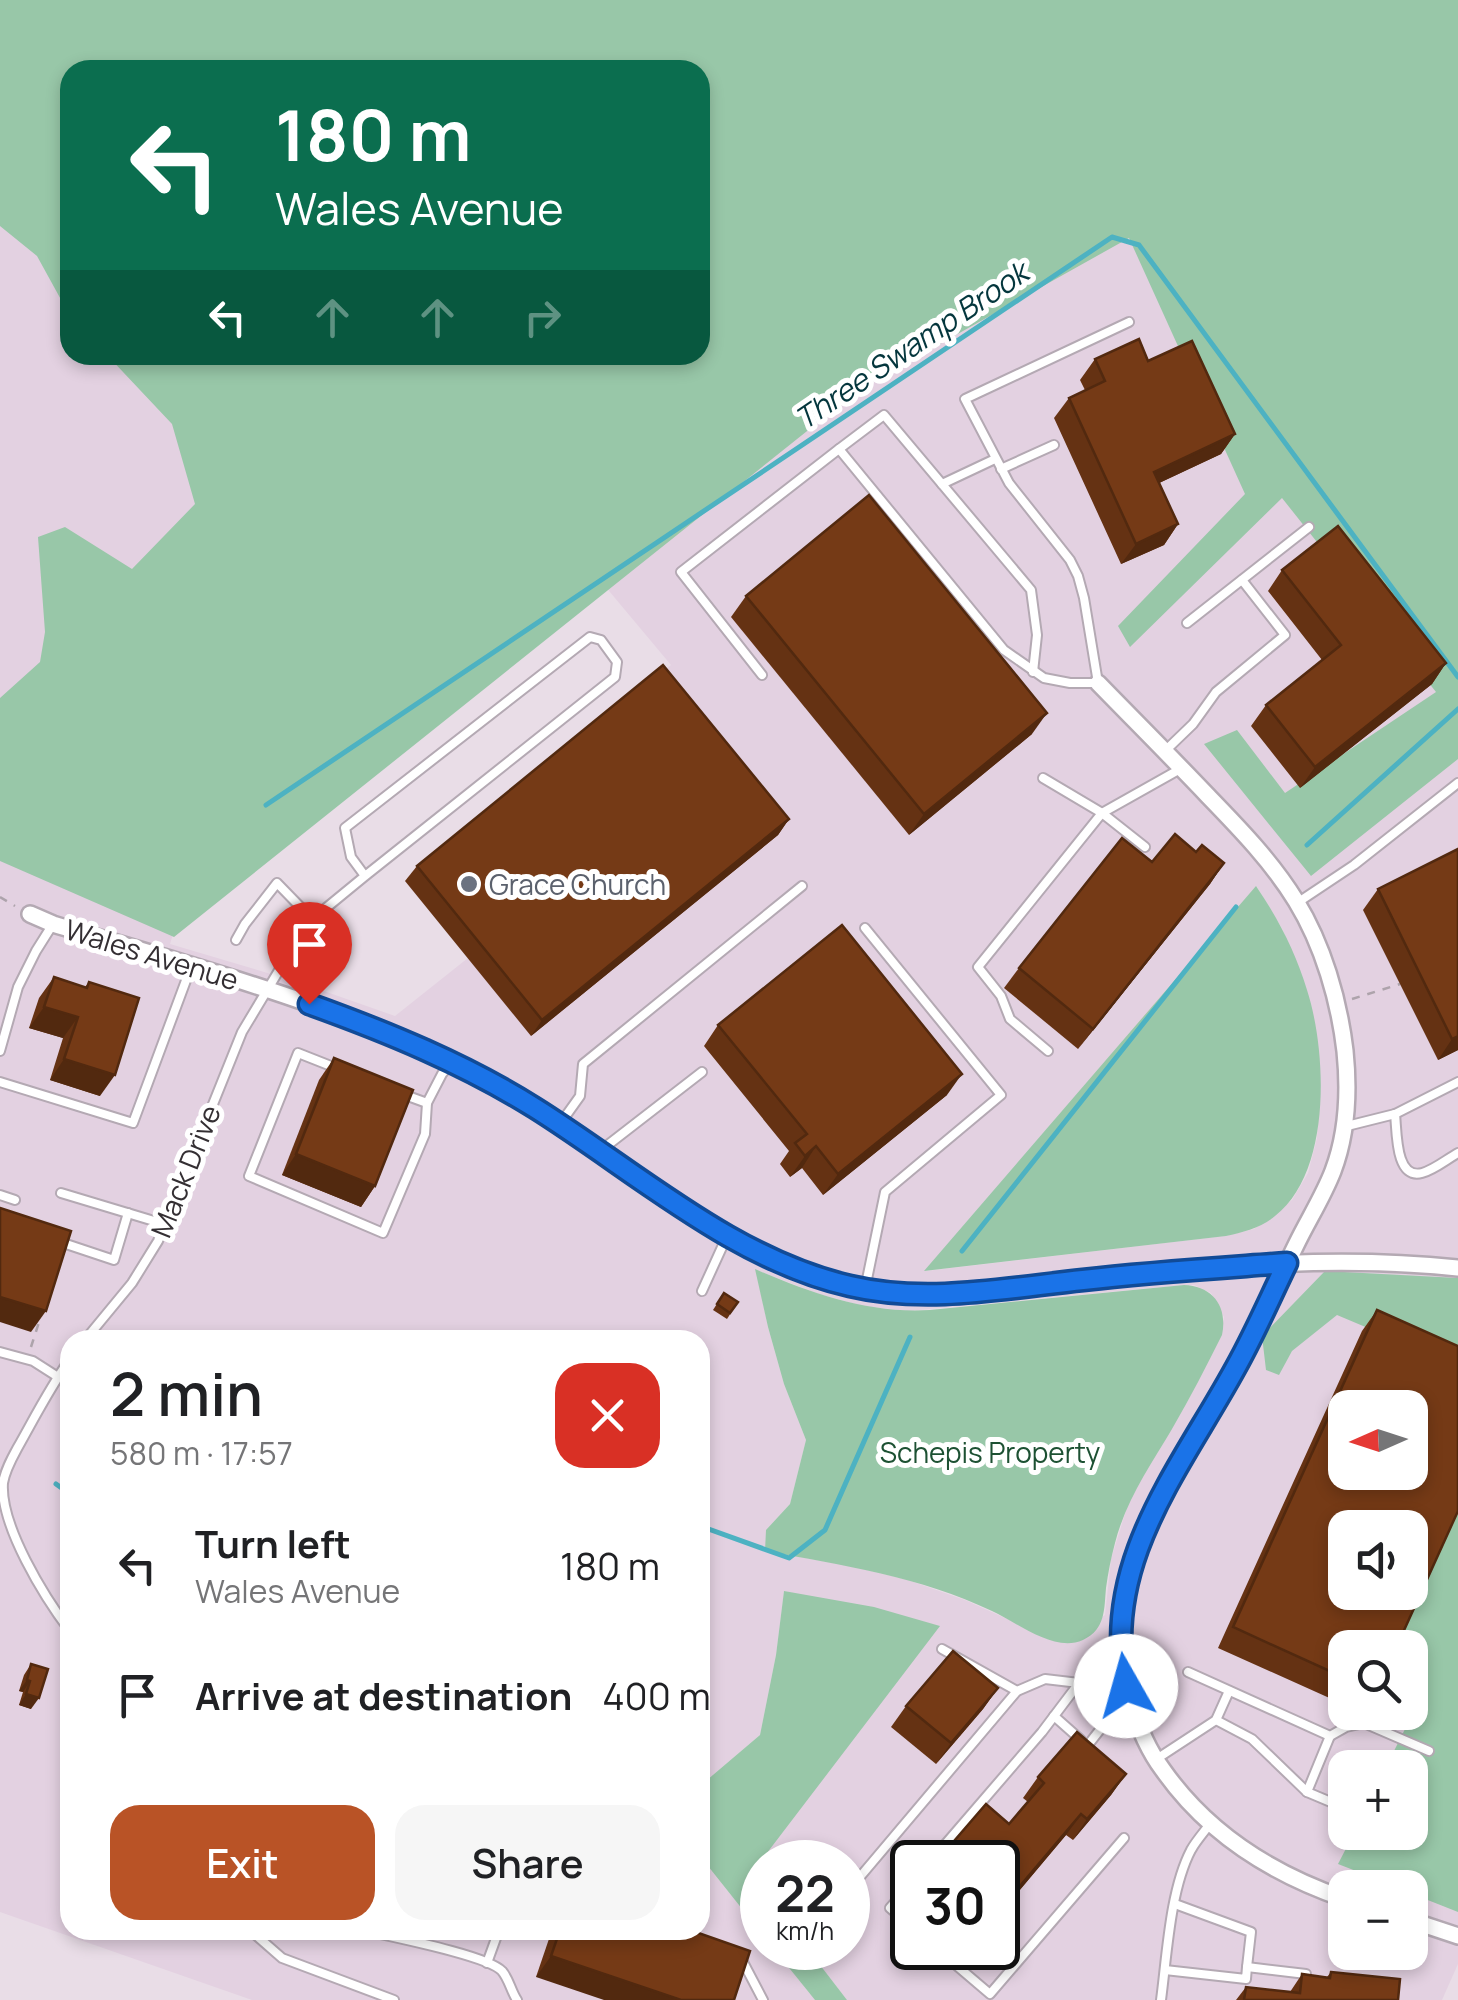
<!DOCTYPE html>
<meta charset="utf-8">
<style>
:root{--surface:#fff;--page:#f6f6f6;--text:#202124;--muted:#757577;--accent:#b95326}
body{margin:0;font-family:Manrope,sans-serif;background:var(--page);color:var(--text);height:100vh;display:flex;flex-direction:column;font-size:38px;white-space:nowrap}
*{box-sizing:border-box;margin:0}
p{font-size:32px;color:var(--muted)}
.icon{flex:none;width:55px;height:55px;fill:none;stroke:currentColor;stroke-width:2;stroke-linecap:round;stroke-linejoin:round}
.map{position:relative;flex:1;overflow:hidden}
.side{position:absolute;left:60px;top:1330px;width:650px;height:610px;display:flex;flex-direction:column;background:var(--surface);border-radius:30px;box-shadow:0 5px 15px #0003}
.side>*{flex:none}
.banner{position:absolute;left:60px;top:60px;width:650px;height:305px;border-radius:30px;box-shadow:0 5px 15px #0003;background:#0b6e4f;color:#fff;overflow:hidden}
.needle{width:65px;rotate:267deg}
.controls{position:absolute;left:1328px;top:1390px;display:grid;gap:20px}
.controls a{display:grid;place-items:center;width:100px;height:100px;border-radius:20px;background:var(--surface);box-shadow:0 5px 15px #0003;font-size:50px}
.speed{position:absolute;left:740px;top:1840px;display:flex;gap:20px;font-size:50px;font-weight:700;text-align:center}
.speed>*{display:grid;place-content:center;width:130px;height:130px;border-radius:50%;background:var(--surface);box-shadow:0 5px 15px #0003;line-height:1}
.speed small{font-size:25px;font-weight:400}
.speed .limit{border:5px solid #111;border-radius:15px;background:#fff;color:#111}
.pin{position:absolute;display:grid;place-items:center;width:85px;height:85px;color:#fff;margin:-102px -42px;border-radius:50% 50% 50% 0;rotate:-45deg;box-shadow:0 0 10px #0007}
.pin .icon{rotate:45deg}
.me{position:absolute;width:110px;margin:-55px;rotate:353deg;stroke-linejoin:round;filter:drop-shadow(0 0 8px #0008)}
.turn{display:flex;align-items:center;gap:35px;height:210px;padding:0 50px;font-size:45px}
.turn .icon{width:130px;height:130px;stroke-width:2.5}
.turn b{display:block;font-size:70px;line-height:85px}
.lanes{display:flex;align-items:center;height:95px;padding:0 50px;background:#0003;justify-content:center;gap:50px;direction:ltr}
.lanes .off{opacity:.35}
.round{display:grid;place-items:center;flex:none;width:105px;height:105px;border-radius:30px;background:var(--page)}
.overview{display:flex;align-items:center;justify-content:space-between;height:170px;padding:0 50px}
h1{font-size:60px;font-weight:600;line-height:75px}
.primary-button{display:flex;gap:20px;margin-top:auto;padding:20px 50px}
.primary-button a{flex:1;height:115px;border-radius:30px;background:var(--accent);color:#fff;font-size:40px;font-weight:600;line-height:115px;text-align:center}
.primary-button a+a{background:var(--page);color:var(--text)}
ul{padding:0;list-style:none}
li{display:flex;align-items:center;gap:30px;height:130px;padding:0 50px}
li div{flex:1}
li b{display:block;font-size:38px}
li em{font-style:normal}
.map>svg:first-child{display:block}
</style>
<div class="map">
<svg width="1458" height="2000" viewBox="0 0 1458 2000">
<rect width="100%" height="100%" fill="#e9dde7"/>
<path fill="#e3d1e1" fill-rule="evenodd" d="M 0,0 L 969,0 L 1458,601 L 1458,1615 L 1410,1648 L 1345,1648 L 1345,1712 L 1410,1712 L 1458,1723 L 1458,1964 L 1442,2000 L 847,2000 L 807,1948 L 848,1948 L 848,1862 L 762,1862 L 762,1890 L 750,1874 L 939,1626 L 784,1591 L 776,1655 L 760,1735 L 700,1786 L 700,1340 L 70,1340 L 70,1930 L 700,1930 L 700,1856 L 762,1934 L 762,1948 L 773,1948 L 815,2000 L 252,2000 L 0,1912 ZM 70,70 L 700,70 L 700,355 L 70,355 ZM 584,561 L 671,665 L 405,881 L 468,958 L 395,1016 L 301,983 L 170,944 L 204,831 ZM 1257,887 L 1283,930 L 1315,1030 L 1319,1102 L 1317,1138 L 1308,1173 L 1292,1200 L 1254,1229 L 1225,1236 L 926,1271 ZM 756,1270 L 819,1294 L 863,1306 L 908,1311 L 1184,1285 L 1194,1285 L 1211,1293 L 1224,1317 L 1220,1338 L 1184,1408 L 1141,1478 L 1128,1504 L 1111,1559 L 1105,1615 L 1059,1642 L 965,1600 L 908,1580 L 850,1566 L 766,1551 L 766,1530 L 790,1504 L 806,1440 L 784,1384 L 768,1327 ZM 1345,1408 L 1410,1408 L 1410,1472 L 1345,1472 ZM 1345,1528 L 1410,1528 L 1410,1592 L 1345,1592 ZM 1345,1768 L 1410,1768 L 1410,1832 L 1345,1832 ZM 912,1862 L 998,1862 L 998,1948 L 912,1948 ZM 1345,1888 L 1410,1888 L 1410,1952 L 1345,1952 Z"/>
<g fill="#98c7a8">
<path d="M 0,0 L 1458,0 L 1458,759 L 1311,876 L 1204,744 L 1237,730 L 1285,793 L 1436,692 L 1282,498 L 1130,647 L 1118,626 L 1245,494 L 1129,238 L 861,388 L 174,937 L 0,861 L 0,698 L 40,662 L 45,632 L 38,537 L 65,527 L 132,569 L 195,504 L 172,424 L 107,355 L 700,355 L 700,70 L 70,70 L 70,316 L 37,256 L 0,226 Z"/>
<path d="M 1256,886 C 1278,918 1296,953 1307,990 C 1327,1052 1332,1172 1275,1216 C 1261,1228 1243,1232 1226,1236 L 924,1271 Z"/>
<path d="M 755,1269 C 810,1293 869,1314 930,1310 L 1184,1285 C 1213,1286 1228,1307 1222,1335 C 1206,1367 1190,1398 1172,1429 C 1150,1466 1126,1500 1115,1543 C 1111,1558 1108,1573 1106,1588 C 1104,1609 1106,1629 1083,1640 C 1054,1653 1018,1623 992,1611 C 921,1577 842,1565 765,1551 L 766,1530 L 790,1504 L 806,1440 L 784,1384 L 768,1327 Z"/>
<path d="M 1325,1271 L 1458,1278 L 1458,1366 L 1337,1315 L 1292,1351 L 1279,1375 L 1266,1370 L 1262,1336 Z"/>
<path d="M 1458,1495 L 1458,1912 L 1410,1893 L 1410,1888 L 1397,1887 L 1338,1864 L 1354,1833 L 1410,1832 L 1410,1768 L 1386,1767 L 1405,1729 L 1393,1713 L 1410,1712 L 1410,1648 L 1388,1647 Z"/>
<path d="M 784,1591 L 874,1607 L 940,1626 L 751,1874 L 762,1890 L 762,1934 L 700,1856 L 700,1786 L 760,1735 L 776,1655 Z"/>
<path d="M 773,1948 L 807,1948 L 847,2000 L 815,2000 Z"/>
</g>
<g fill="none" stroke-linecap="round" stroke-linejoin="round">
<g stroke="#4db2c2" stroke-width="5">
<path d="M 266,805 L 1112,237 L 1139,245 L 1458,677"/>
<path d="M 1307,845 L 1458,709"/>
<path d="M 962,1251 L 1236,907"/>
<path d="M 56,1484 L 70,1494"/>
<path d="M 700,1526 L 789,1558 L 825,1530 L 910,1337"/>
</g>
<g stroke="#b4a9b3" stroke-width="12">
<g id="lane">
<path d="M 839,449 L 884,415 L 1031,590 L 1037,635 L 1033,672"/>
<path d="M 1001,469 L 1054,445"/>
<path d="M 942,484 L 995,459"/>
<path d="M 1187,623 L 1309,527"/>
<path d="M 762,675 L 681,572 L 839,449 L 1004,650 L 1044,678 L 1070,683 L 1098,683 L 1084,598 L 1078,576 L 1070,560 L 1009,483 L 965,399 L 1129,322"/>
<path d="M 1165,751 L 1193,724 L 1216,692 L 1285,635 L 1242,580"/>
<path d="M 1043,778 L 1102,813 L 1145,847"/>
<path d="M 1297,903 L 1354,865 L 1458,783"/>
<path d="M 236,940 L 245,924 L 277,883 L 313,920"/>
<path d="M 0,1051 L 18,987 L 36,951 L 53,924"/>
<path d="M 1048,1051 L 1010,1019 L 1001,996 L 978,967 L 1102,813 L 1182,768"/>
<path d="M 336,1068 L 298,1053 L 249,1176 L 383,1233 L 425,1134 L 427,1103 L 442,1074 L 452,1062"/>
<path d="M 0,1082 L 133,1123 L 191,967"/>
<path d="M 405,1095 L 427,1103"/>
<path d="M 1395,1114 C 1397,1131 1395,1180 1422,1173 C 1434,1170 1447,1159 1458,1153"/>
<path d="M 560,1124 L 580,1096 L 583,1064 L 802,886"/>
<path d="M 1343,1127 L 1395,1114 L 1458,1082"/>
<path d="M 600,1151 L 702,1072"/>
<path d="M 61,1193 L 164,1224"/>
<path d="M 0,1195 L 15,1200"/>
<path d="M 60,1242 L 114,1260 L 128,1213"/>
<path d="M 865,1289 L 885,1192 L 1001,1095 L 865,928"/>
<path d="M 702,1291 L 728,1234"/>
<path d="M 85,1340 L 132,1283 L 158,1241 L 242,1032 L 302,932 L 315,917 L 365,876 L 615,677 L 617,662 L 601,640 L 590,637 L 345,828 L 351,857 L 365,876"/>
<path d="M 0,1352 L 33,1361 L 58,1377"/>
<path d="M 70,1359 C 49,1389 36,1415 18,1447 C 12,1458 5,1470 3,1483 C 0,1526 45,1598 70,1631"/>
<path d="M 942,1649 L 1017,1691 L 1045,1679 L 1079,1683"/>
<path d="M 1188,1672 L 1330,1736 L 1346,1727 L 1364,1723 L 1429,1751"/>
<path d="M 1054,1716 L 1081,1740"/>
<path d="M 1216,1720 L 1252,1739 L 1307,1792"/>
<path d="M 1330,1736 L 1307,1792 L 1345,1808"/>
<path d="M 1088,1745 L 1106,1722 L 1134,1712"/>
<path d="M 1155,1760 L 1216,1720 L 1229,1691"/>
<path d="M 930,1862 L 1042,1732 L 1079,1683 L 1123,1673"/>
<path d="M 912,1883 L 890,1908 L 912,1927"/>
<path d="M 848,1891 L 1017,1691"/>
<path d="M 1175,1904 L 1251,1932 L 1247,1967"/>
<path d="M 250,1930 L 282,1958 L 394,2000"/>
<path d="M 362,1930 C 387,1936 487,1955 502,1971 C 509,1979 511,1991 517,2000"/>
<path d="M 936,1948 L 990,1994 L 1124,1838"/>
<path d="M 742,1960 L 763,2000"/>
<path d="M 487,1963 L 499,1930"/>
<path d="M 1165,1970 L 1246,1979 L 1247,1967 L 1306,1974"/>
<path d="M 1161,2000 C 1167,1955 1170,1890 1191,1850 C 1196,1841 1204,1832 1210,1824"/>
</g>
</g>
<g stroke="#b4a9b3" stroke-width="20">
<g id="street">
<path d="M 1098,683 C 1135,721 1172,758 1209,797 C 1240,829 1272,862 1296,901 C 1323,945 1339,1000 1345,1051 C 1349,1090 1347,1134 1333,1171 C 1323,1197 1308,1220 1296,1245 C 1275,1288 1256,1333 1232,1374 C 1173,1477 1093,1578 1131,1702 C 1138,1726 1148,1750 1163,1770 C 1208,1834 1272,1874 1345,1899"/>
<path d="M 30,914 L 53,924 C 202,969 356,1009 493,1084 C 608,1146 720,1255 847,1286 C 930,1306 1026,1286 1111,1277 C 1226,1265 1342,1256 1458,1268"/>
<path d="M 1410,1920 L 1458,1936"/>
</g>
</g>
<g stroke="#ada3ab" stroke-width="2.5" stroke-dasharray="8 8" stroke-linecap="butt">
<path d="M 0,897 L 15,906"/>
<path d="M 1352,999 L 1400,984"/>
<path d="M 31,1347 L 41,1316"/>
</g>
<use href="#lane" stroke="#fff" stroke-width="8"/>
<use href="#street" stroke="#fff" stroke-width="15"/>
</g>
<g fill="#653213">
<path d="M 1095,359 L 1148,361 L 1235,434 L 1221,454 L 1159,483 L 1178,524 L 1164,545 L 1121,564 L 1054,418 L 1069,398 L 1085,390 L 1080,380 Z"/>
<path d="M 1282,570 L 1446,663 L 1432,684 L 1300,788 L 1251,726 L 1266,705 L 1322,660 L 1268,591 Z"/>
<path d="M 746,596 L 1032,734 L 909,835 L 731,617 Z"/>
<path d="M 789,819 L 778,835 L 531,1036 L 405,881 L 417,866 Z"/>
<path d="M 1458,849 L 1458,1050 L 1438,1060 L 1363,910 L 1378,889 Z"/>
<path d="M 1196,852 L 1224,863 L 1210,884 L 1078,1049 L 1004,988 L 1019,968 L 1152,862 Z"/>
<path d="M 54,977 L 85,987 L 89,982 L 100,1096 L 50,1080 L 63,1038 L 29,1028 L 39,998 Z"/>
<path d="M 718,1025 L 947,1095 L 823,1195 L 802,1168 L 790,1177 L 780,1164 L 789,1151 L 704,1046 Z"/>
<path d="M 334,1058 L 375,1186 L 361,1207 L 282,1175 L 319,1080 Z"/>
<path d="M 724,1293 L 738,1302 L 727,1319 L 713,1310 Z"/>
<path d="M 1377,1310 L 1345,1648 L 1345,1705 L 1218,1648 L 1362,1331 Z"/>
<path d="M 31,1664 L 31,1709 L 19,1705 L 23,1692 L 19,1691 L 24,1675 Z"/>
<path d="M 998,1688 L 983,1709 L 936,1764 L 891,1727 L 906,1706 Z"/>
<path d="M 1126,1774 L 1111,1795 L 1073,1840 L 1066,1835 L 998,1916 L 998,1862 L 1009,1824 L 1028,1802 L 1023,1798 L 1038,1777 Z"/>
<path d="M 552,1930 L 690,1930 L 536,1977 Z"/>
<path d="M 1331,1972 L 1398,2000 L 1236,2000 L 1246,1987 L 1290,1992 L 1302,1974 L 1327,1977 Z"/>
</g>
<g fill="#52290f">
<path d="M 1235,434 L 1221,454 L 1140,492 L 1154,472 Z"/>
<path d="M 1178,524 L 1164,545 L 1121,564 L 1136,544 Z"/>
<path d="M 1446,663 L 1432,684 L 1300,788 L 1315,767 Z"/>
<path d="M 1047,713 L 1032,734 L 909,835 L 924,814 Z"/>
<path d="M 789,819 L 778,835 L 531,1036 L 542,1020 Z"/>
<path d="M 1224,863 L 1210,884 L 1078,1049 L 1093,1029 Z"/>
<path d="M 44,1007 L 78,1017 L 63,1038 L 29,1028 Z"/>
<path d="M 1458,1036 L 1458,1050 L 1438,1060 L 1452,1039 Z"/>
<path d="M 64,1059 L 115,1075 L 100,1096 L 50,1080 Z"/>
<path d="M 962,1074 L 947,1095 L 823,1195 L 838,1174 Z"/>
<path d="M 816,1146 L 802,1168 L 790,1177 L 805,1156 Z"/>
<path d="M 296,1154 L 375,1186 L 361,1207 L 282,1175 Z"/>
<path d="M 0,1297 L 46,1311 L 31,1332 L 0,1322 Z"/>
<path d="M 27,1680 L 30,1681 L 23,1692 L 19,1691 Z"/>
<path d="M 998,1688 L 983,1709 L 936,1764 L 951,1743 Z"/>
<path d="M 26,1694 L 39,1698 L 31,1709 L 19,1705 Z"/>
<path d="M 1126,1774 L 1111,1795 L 1073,1840 L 1087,1819 Z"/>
<path d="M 1081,1814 L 1066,1835 L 998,1916 L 998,1912 Z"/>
<path d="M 551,1956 L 681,2000 L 604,2000 L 536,1977 Z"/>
</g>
<g fill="#753a16" stroke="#52290f" stroke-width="2.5" fill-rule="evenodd">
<path d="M 1139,339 L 1148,361 L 1192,341 L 1235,434 L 1154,472 L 1178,524 L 1136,544 L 1069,398 L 1105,381 L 1095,359 Z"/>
<path d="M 869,495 L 1047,713 L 924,814 L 746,596 Z"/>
<path d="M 1338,526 L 1446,663 L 1315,767 L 1266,705 L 1341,645 L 1282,570 Z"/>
<path d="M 663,665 L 789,819 L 542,1020 L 417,866 Z"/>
<path d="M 1175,834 L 1196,852 L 1202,845 L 1224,863 L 1093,1029 L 1019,968 L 1122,838 L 1152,862 Z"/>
<path d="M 1458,849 L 1458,1036 L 1452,1039 L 1378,889 Z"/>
<path d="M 842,925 L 962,1074 L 838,1174 L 816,1146 L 805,1156 L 795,1143 L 807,1134 L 718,1025 Z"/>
<path d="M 54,977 L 87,988 L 89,982 L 139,998 L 115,1075 L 64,1059 L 78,1017 L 44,1007 Z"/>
<path d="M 334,1058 L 413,1090 L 375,1186 L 296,1154 Z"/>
<path d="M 0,1208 L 71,1231 L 46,1311 L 0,1297 Z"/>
<path d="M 724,1293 L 738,1302 L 730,1313 L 717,1304 Z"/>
<path d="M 1377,1310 L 1458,1346 L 1458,1511 L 1396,1648 L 1345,1648 L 1345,1678 L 1233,1627 ZM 1345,1408 L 1410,1408 L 1410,1472 L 1345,1472 ZM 1345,1528 L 1410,1528 L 1410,1592 L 1345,1592 Z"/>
<path d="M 953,1651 L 998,1688 L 951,1743 L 906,1706 Z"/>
<path d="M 31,1664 L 48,1669 L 39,1698 L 26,1694 L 30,1681 L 27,1680 Z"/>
<path d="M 1077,1732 L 1126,1774 L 1087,1819 L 1081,1814 L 998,1912 L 998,1862 L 936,1862 L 986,1804 L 1009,1824 L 1044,1783 L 1038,1777 Z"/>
<path d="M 560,1930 L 690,1930 L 750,1951 L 734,2000 L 681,2000 L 551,1956 Z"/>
<path d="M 1331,1972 L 1400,1979 L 1398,2000 L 1244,2000 L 1246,1987 L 1300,1993 L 1302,1974 L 1330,1978 Z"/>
</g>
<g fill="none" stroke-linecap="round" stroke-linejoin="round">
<g stroke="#114b97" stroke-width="25">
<path id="route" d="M 309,1004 C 387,1032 465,1064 535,1108 C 634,1170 734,1260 850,1286 C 926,1304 1007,1288 1083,1280 C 1151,1272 1219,1268 1287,1263 C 1270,1298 1255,1333 1236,1367 C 1181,1468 1100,1563 1126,1686"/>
</g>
<use href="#route" stroke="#1a73e8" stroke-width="18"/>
</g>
<circle fill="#6b7280" stroke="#fff" stroke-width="4" cx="469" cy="884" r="10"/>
<g text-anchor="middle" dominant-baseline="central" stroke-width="10" stroke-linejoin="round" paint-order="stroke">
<g font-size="28" fill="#5b616d" stroke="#fff" text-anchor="start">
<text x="489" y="884">Grace Church</text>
</g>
<g font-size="28" fill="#342f33" stroke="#fff">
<text transform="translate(152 954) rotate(17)">Wales Avenue</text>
<text transform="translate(185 1171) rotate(-68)">Mack Drive</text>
</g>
<g font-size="28" fill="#1d5133" stroke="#fff">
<text x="990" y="1452">Schepis Property</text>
</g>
<g font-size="30" font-style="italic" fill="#04363d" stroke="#fff">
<text transform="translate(911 345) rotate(-34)">Three Swamp Brook</text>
</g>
</g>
</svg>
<div class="controls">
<a><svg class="needle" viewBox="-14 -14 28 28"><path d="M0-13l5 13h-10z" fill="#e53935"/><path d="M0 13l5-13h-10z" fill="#757577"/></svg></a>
<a><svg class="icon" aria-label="sound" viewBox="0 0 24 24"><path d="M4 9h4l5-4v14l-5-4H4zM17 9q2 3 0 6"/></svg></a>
<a><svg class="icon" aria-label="search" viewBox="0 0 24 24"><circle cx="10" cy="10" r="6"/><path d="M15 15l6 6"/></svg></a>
<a>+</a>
<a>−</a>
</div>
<div class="speed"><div>22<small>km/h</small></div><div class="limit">30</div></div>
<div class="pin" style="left:309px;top:1004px;background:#d93025"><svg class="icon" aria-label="arrive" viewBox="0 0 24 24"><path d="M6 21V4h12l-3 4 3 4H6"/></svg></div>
<svg class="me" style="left:1126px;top:1686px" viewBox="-20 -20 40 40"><circle r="19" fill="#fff"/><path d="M0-13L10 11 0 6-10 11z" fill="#1a73e8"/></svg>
<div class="banner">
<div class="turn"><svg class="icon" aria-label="left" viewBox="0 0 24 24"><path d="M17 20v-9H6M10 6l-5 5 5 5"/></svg><div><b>180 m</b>Wales Avenue</div></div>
<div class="lanes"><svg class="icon" aria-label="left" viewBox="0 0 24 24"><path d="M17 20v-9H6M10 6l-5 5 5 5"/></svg><svg class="icon off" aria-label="ahead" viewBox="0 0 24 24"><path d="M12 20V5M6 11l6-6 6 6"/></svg><svg class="icon off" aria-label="ahead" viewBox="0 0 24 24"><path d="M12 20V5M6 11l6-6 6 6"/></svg><svg class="icon off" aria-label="right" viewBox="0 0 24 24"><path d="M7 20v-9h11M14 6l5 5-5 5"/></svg></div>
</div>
<section class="side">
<div class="overview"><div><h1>2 min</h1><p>580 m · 17:57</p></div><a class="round" style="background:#d93025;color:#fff"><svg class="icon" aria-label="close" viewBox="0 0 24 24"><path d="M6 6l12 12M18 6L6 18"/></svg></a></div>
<ul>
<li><svg class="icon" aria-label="left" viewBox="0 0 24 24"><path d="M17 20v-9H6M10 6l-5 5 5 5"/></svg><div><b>Turn left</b><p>Wales Avenue</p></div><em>180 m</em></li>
<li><svg class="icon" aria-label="arrive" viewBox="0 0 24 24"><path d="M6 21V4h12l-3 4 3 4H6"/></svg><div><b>Arrive at destination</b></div><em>400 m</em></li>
</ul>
<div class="primary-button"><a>Exit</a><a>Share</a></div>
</section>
</div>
